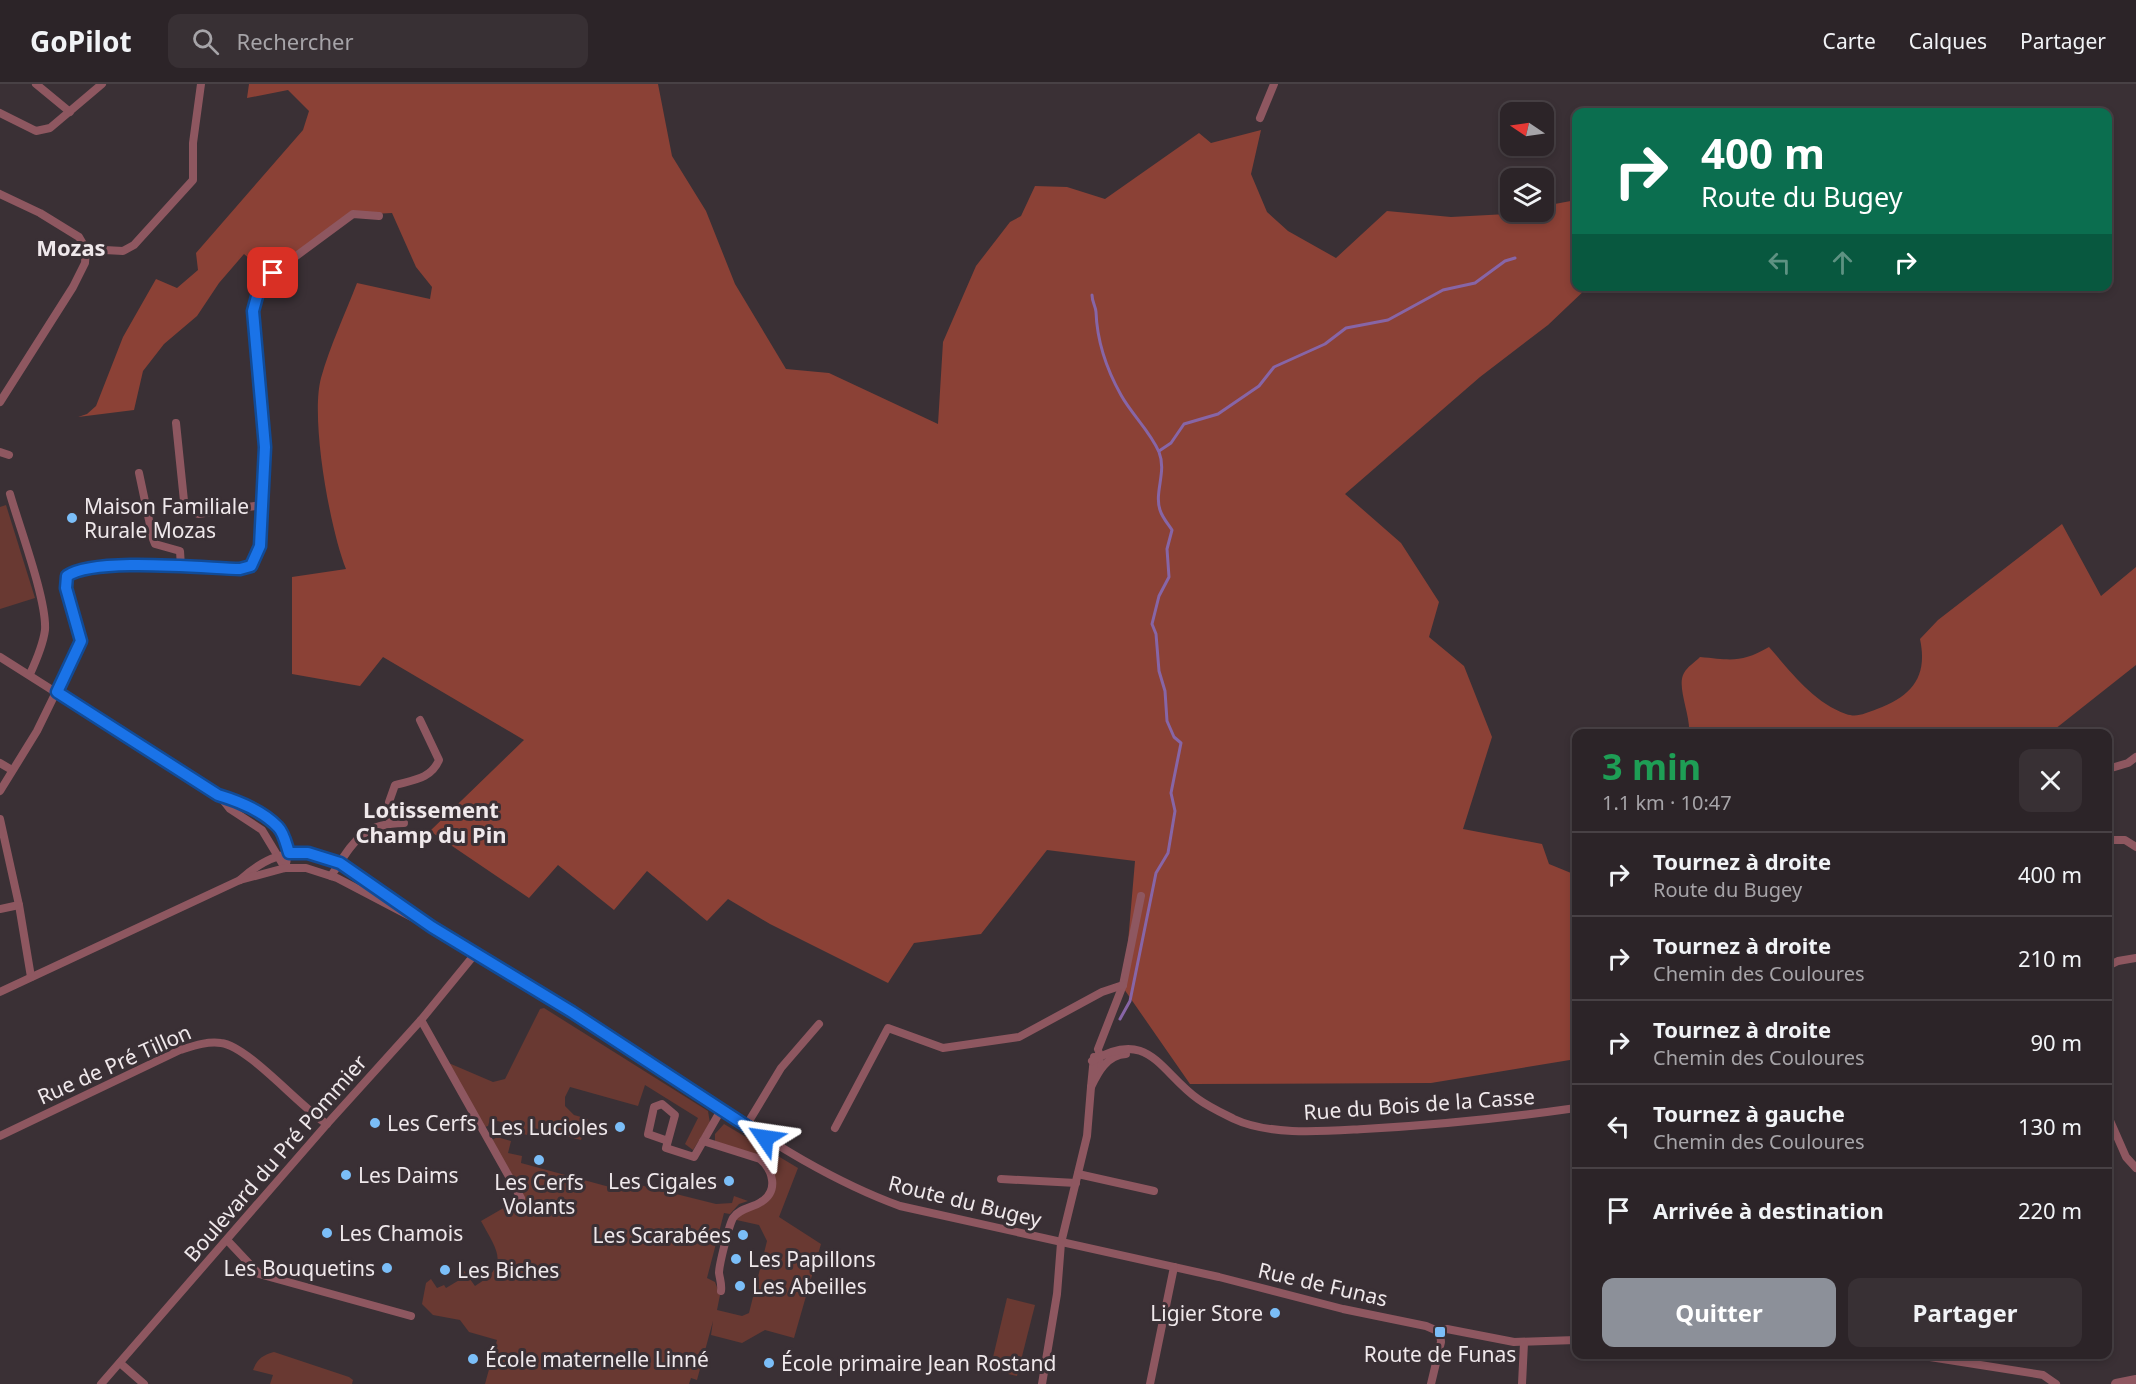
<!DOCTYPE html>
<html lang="fr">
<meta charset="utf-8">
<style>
:root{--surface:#2c2428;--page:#383034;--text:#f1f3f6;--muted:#a6a4a8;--line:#484145;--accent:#8c9099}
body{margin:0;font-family:"Noto Sans",sans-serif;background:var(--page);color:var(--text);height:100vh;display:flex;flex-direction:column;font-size:22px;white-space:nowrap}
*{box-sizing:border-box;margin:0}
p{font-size:20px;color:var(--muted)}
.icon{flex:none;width:33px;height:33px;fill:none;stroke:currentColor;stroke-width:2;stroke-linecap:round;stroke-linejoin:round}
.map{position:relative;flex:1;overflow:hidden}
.drawer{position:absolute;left:1572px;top:645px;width:540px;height:630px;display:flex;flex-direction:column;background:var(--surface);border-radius:12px;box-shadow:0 3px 9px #0003,0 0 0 2px var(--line)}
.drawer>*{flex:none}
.guide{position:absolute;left:1572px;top:24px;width:540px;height:183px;border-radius:12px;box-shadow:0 3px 9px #0003,0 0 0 2px var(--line);background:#0b6e4f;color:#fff;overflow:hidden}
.needle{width:39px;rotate:283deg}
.fabs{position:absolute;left:1500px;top:18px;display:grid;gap:12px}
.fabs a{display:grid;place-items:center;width:54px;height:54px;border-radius:12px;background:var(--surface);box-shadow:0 3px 9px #0003,0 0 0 2px var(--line);font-size:30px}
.pin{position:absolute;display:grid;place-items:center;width:51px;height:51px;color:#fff;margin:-26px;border-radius:12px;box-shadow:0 3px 9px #0006}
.me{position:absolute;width:66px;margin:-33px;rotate:302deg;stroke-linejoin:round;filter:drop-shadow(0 0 4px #0008)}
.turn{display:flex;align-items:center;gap:21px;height:126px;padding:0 30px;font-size:27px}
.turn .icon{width:78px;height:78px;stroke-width:2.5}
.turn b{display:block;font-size:42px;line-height:51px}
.lanes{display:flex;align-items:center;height:57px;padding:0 30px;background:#0003;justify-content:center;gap:30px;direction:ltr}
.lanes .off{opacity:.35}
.round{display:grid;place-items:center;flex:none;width:63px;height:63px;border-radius:12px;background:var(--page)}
.headline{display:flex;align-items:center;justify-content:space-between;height:102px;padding:0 30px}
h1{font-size:36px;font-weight:700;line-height:45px;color:#1e9e55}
.cta{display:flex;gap:12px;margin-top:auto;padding:12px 30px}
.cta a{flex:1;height:69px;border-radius:12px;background:var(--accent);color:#fff;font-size:24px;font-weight:700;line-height:69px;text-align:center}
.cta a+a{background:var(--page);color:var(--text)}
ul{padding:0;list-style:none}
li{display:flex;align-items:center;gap:18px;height:84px;padding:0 30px;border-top:2px solid var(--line)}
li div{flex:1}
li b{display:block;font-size:22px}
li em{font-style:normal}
header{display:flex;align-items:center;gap:36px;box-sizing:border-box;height:84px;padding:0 30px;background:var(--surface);border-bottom:2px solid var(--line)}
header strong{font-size:28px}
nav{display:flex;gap:33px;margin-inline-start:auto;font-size:21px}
.search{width:420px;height:54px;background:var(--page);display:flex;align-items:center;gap:15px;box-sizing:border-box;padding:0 21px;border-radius:12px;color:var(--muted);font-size:22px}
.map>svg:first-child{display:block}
</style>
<header>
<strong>GoPilot</strong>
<div class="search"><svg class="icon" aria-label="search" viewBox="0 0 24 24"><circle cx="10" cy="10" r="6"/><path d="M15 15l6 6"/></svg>Rechercher</div>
<nav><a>Carte</a><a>Calques</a><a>Partager</a></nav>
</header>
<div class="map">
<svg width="2136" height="1300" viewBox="0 0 2136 1300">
<rect width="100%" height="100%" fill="#3a3035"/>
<g fill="#693932">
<path d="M 6,421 L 35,514 L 0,525 L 0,423 Z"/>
<path d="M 544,924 L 708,1027 L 710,1039 L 693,1066 L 685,1060 L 698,1034 L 645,1001 L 638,1022 L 570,1003 L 565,1013 L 565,1022 L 574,1031 L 588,1035 L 581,1056 L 530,1043 L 527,1051 L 516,1048 L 517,1042 L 490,1035 L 488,1042 L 481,1044 L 444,977 L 493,998 L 505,995 L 540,925 Z"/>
<path d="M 724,1040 L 798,1084 L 779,1133 L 821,1160 L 794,1254 L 765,1246 L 742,1259 L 711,1251 L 713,1237 L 697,1296 L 691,1294 L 689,1300 L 485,1300 L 497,1256 L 469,1248 L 460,1236 L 433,1231 L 422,1220 L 426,1199 L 431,1195 L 437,1204 L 444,1201 L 446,1204 L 461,1195 L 457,1187 L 462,1184 L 475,1202 C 511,1180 497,1167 481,1137 L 521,1114 L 489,1058 L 497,1053 L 511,1057 L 508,1069 L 522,1072 L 521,1079 L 617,1105 L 620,1096 L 716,1120 L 732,1119 L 734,1112 L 748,1117 L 739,1120 L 730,1130 L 724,1129 L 707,1194 L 715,1198 L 720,1211 L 717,1226 L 742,1232 L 749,1229 L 767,1157 L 759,1141 L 732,1135 L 770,1107 L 767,1081 L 715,1057 L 715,1050 Z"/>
<path d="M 1007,1214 L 1035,1221 L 1017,1292 L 990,1286 Z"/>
<path d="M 274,1268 L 349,1293 L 353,1296 L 352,1300 L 270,1300 L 273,1291 L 253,1286 C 257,1275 263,1271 274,1268 Z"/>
</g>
<g fill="#8b4136">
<path d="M 249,0 L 658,0 L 672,72 L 706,127 L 735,200 L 786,285 L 829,289 L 938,340 L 943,258 L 976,182 L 1010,138 L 1021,132 L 1035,102 L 1067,103 L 1105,115 L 1199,49 L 1211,59 L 1261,46 L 1251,90 L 1267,128 L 1288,147 L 1336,174 L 1387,127 L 1451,133 L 1544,128 L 1544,122 L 1576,116 L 1576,202 L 1588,203 L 1548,241 L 1480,293 L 1345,410 L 1401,459 L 1439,518 L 1429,553 L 1464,582 L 1492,653 L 1463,745 L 1542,760 L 1549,780 L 1571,789 L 1576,786 L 1576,975 L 1431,999 L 1190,1000 L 1124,905 L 1135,777 L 1047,766 L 981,850 L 914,859 L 888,899 L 770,840 L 728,815 L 707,837 L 647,787 L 614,826 L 558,781 L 529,814 L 430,747 L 524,656 L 383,573 L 360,602 L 292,590 L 292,493 L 346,485 C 330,445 310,335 321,294 C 330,262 345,230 357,199 L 430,215 L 432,203 L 416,183 L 392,129 L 353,131 L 271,193 L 244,170 L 219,199 L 197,232 L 164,260 L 143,287 L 134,326 L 78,333 L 87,330 L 96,322 L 123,253 L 156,195 L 177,204 L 198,186 L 196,169 L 303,46 L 309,27 L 288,6 L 247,14 Z"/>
<path d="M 2062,440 L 2101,512 L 2136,483 L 2136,581 L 2050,649 L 1689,649 C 1691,632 1676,602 1684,589 C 1687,583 1695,578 1700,573 C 1732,576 1741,579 1769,563 C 1791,588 1813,618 1846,630 C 1857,634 1866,629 1877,625 C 1912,612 1928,593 1920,555 L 1938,536 Z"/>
</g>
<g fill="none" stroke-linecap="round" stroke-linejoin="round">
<g stroke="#8765a6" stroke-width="3">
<path d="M 1092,211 C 1092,218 1096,223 1096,228 C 1097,256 1107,286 1121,311 C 1132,331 1150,347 1159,368 C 1167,388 1154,408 1160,426 C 1162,433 1168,440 1172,446 L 1167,465 L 1169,493 L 1159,512 L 1152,540 L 1156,550 L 1159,587 L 1165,607 L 1167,637 L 1174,653 L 1181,659 L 1171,709 L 1175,727 L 1168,769 L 1156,789 L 1130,917 L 1120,935"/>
<path d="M 1159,367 L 1171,359 L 1184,340 L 1218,330 L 1259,302 L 1274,283 L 1325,260 L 1346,244 L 1388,236 L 1443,206 L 1475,199 L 1505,177 L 1515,174"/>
</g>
<g stroke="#8e5760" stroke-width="8">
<path d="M 36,0 L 70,28"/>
<path d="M 0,29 L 36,47 L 50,44 L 102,0"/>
<path d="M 1260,34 L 1274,0"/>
<path d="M 0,110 L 40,129 L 79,153 L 86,165 L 85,179 L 73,203 L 0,318"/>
<path d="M 86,165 L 123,167 L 134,161 L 193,96 L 193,59 L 201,0"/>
<path d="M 176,339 L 184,417 L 188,425 L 198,430 L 262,421"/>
<path d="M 0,368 L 9,371"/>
<path d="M 139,389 L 153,455 L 155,460 L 180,467 L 181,483"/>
<path d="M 10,410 C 19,442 47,516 45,546 C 43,561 36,577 30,590"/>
<path d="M 0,573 L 218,711 C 252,722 297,742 285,784"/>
<path d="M 0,679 L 12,686"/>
<path d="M 2108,685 L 2128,679 L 2136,673"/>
<path d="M 0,707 L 37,647 L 81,557 L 66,504 L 67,492 C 94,472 202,484 240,485 L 251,481 L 260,462 L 265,363 L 253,227 L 261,198 L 353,130 L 379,132"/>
<path d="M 219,711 L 230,725 L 262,746 L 285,784"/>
<path d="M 0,735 L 19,821 L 31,893"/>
<path d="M 390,739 L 389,718 L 395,701 C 413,696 431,695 439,676 L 420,636"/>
<path d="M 2108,756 L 2125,756 L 2136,763"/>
<path d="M 331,792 C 353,759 361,739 404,739"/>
<path d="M 240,796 C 265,773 289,764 323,772 C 362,782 402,825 437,846 C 520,897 604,949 686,1003 C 755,1047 823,1094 900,1122 L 1219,1193 L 1343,1225 L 1426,1242 L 1440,1248"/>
<path d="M 0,825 L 19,821"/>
<path d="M 2108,882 L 2118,877 L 2136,874"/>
<path d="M 0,908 L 240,796 L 285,784 L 306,784 L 337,794 L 421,838"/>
<path d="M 421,936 L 521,1114"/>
<path d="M 1098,965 L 1123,901 L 1141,812"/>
<path d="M 1099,969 L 1100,985"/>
<path d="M 1094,973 L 1091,1003 C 1098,988 1107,971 1126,970"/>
<path d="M 1092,977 C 1149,943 1160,988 1198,1015 C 1209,1023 1222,1029 1234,1035 C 1270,1052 1326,1047 1364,1045 C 1436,1041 1506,1034 1576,1024"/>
<path d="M 2108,1032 L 2126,1073 L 2136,1084"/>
<path d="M 746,1042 L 781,984 L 819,940"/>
<path d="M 835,1044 L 888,944 L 943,964 L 1019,953 L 1102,908 L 1123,901"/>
<path d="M 0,1052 L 180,966 C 193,962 207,957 221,959 C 248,962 300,1023 327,1040"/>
<path d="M 668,1057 L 648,1050 L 654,1023 L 662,1020 L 675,1031 L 666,1064 L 694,1073 L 721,1026"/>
<path d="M 703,1057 L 760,1075 C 773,1086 779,1107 761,1118 C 752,1124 740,1124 733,1134 C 729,1141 719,1181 719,1189 C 720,1196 722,1200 721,1207"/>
<path d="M 1078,1090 L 1154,1107"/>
<path d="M 1001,1095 L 1076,1099"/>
<path d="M 227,1156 L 259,1190 L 411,1232"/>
<path d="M 1440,1248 L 1447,1245 L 1514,1258 L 1576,1256"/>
<path d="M 1911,1270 L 2043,1291 L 2056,1300"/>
<path d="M 120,1279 L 144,1300"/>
<path d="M 101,1300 L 327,1040 L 421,936 L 475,870"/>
<path d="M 1042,1300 L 1057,1210 L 1061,1159 L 1087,1052 L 1091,1003"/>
<path d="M 1150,1300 L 1174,1183"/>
<path d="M 1431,1300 L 1441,1258 L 1440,1248"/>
<path d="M 1522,1300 L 1524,1259"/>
</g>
<path stroke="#8e5760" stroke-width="10" d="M 2116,1300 L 2136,1296"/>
</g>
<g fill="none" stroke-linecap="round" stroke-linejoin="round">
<g stroke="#114b97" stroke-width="15">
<path id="route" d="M 273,189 L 261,198 L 253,227 L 265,363 L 260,462 L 251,482 L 240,485 C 203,484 94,473 67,492 L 66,504 L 81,557 L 57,608 L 218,711 C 238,717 264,728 278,743 C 284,749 286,760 289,769 L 308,769 L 340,779 L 432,843 L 572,928 L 765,1054"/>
</g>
<use href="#route" stroke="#1a73e8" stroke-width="10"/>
</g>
<g fill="#7bbef8" stroke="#3a3035" stroke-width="2">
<circle cx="72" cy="434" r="6"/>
<circle cx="375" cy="1039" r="6"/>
<circle cx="620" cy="1043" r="6"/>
<circle cx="539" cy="1076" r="6"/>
<circle cx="346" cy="1091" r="6"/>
<circle cx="729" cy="1097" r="6"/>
<circle cx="327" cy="1149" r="6"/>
<circle cx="743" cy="1151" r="6"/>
<circle cx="736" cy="1175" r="6"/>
<circle cx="387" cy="1184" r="6"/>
<circle cx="445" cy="1186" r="6"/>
<circle cx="740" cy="1202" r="6"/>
<circle cx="1275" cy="1229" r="6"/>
<rect x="1434" y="1242" width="12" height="12" rx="3"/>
<circle cx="473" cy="1275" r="6"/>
<circle cx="769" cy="1279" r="6"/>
</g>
<g text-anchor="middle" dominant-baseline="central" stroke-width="6" stroke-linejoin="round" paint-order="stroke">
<g font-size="21" fill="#efe8eb" stroke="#3a3035" text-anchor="start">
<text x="84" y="422">Maison Familiale<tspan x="84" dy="24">Rurale Mozas</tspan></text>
<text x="387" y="1039">Les Cerfs</text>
<text x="608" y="1043" text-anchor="end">Les Lucioles</text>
<text x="358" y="1091">Les Daims</text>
<text x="717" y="1097" text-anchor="end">Les Cigales</text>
<text x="539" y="1098" text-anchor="middle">Les Cerfs<tspan x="539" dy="24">Volants</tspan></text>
<text x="339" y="1149">Les Chamois</text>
<text x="731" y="1151" text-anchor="end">Les Scarabées</text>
<text x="748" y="1175">Les Papillons</text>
<text x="375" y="1184" text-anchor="end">Les Bouquetins</text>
<text x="457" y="1186">Les Biches</text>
<text x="752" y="1202">Les Abeilles</text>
<text x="1263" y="1229" text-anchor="end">Ligier Store</text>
<text x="1440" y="1270" text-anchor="middle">Route de Funas</text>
<text x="485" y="1275">École maternelle Linné</text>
<text x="781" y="1279">École primaire Jean Rostand</text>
</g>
<g font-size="21" fill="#efe8eb" stroke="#3a3035">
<text transform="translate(114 980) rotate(-24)">Rue de Pré Tillon</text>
<text transform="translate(1419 1020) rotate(-4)">Rue du Bois de la Casse</text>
<text transform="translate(275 1074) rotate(-49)">Boulevard du Pré Pommier</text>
<text transform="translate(965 1117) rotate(14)">Route du Bugey</text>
<text transform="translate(1323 1200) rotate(13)">Rue de Funas</text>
</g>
<g font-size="22" font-weight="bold" fill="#efe8eb" stroke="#3a3035">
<text x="71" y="163">Mozas</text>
<text x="431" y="725">Lotissement<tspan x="431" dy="25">Champ du Pin</tspan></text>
</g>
</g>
</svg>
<div class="fabs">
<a><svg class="needle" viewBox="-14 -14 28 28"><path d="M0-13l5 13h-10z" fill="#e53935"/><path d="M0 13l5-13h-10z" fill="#a6a4a8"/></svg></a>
<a><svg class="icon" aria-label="layers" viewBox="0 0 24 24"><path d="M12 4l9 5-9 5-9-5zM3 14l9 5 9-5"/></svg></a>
</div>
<div class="pin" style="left:273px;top:189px;background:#d93025"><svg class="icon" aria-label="arrive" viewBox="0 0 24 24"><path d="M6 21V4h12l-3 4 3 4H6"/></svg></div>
<svg class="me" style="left:765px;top:1054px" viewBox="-20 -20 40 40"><path d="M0-17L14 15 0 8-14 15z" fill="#1a73e8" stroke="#fff" stroke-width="4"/></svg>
<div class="guide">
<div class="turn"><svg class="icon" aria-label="right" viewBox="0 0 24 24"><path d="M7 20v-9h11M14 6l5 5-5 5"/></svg><div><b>400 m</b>Route du Bugey</div></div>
<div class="lanes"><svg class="icon off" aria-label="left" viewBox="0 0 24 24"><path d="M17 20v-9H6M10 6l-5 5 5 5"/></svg><svg class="icon off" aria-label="ahead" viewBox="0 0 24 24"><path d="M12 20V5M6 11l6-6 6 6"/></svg><svg class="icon" aria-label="right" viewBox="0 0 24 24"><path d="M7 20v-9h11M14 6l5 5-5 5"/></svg></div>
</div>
<section class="drawer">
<div class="headline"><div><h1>3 min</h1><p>1.1 km · 10:47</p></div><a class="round"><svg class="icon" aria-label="close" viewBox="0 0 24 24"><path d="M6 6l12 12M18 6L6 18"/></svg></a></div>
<ul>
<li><svg class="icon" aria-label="right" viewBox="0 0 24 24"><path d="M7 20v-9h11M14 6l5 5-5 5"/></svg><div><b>Tournez à droite</b><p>Route du Bugey</p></div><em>400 m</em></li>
<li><svg class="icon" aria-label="right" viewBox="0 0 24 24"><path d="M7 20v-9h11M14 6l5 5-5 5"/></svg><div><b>Tournez à droite</b><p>Chemin des Couloures</p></div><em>210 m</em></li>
<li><svg class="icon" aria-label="right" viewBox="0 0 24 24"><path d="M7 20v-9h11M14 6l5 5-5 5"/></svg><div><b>Tournez à droite</b><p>Chemin des Couloures</p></div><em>90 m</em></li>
<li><svg class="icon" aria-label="left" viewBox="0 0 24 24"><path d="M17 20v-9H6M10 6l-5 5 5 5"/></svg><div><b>Tournez à gauche</b><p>Chemin des Couloures</p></div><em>130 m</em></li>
<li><svg class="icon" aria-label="arrive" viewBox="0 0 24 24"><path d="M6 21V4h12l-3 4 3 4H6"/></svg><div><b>Arrivée à destination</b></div><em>220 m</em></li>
</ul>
<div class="cta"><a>Quitter</a><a>Partager</a></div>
</section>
</div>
